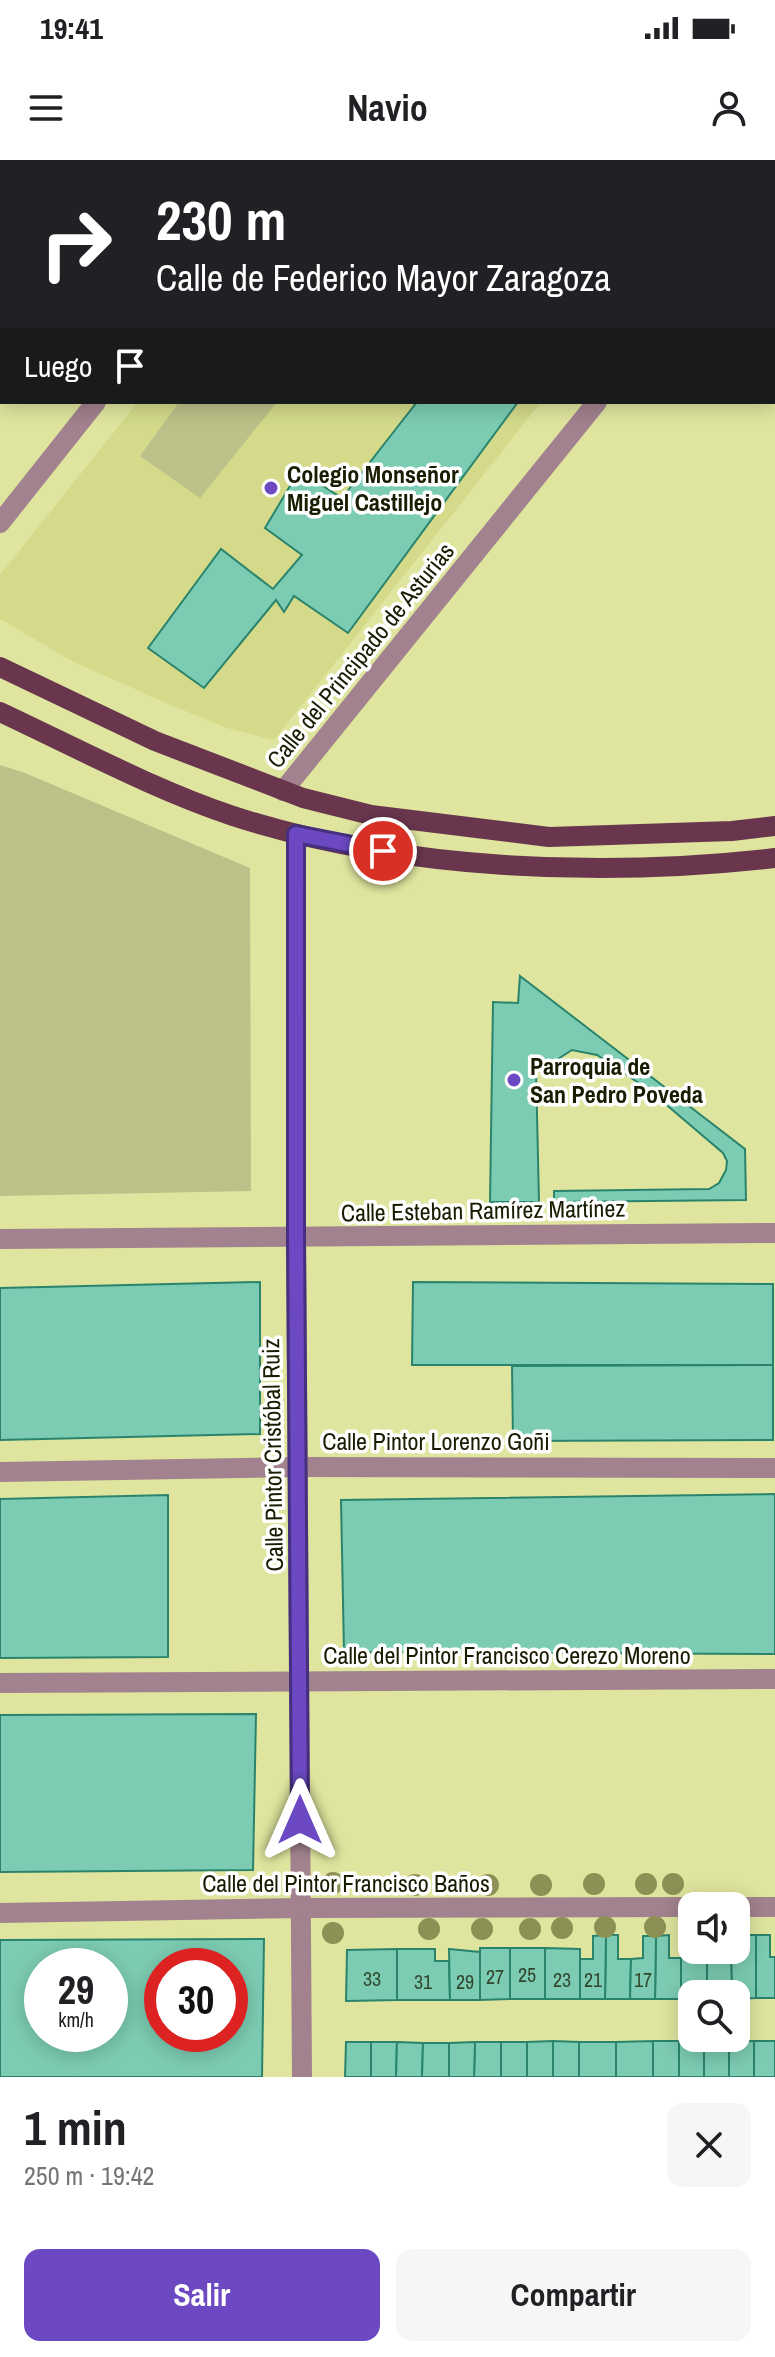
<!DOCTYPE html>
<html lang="es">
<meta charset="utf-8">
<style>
:root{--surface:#fff;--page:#f6f6f6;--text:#202124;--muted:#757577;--accent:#6c49c2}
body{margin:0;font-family:"Archivo Narrow",sans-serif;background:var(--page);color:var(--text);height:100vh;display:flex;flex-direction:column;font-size:30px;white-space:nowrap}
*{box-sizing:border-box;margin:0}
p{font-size:26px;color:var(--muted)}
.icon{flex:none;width:44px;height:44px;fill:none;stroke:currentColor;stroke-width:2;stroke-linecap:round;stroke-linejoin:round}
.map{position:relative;height:1917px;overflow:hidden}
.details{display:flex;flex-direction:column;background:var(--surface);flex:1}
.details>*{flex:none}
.guide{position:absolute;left:0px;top:0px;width:776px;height:244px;box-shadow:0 4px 20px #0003;background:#202124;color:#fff;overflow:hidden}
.tools{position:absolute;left:678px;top:1732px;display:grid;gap:16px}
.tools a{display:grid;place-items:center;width:72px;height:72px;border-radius:16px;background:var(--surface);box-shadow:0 4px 20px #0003;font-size:40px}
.speed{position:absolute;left:24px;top:1788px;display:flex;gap:16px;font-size:40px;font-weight:700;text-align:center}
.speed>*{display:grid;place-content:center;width:104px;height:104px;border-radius:50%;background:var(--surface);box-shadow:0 4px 20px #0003;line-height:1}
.speed small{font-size:20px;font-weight:400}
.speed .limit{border:12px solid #d22;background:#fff;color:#111}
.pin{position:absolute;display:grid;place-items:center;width:68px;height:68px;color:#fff;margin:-34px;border:4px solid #fff;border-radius:50%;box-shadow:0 2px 8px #0007}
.me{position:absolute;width:88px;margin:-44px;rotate:0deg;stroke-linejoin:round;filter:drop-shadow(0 0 6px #0008)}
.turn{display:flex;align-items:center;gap:28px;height:168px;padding:0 24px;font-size:36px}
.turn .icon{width:104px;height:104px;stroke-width:2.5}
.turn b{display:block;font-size:56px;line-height:68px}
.then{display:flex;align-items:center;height:76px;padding:0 24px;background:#0003;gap:16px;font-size:30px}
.round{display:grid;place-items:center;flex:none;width:84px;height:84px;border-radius:16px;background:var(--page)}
.summary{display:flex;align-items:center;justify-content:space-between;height:136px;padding:0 24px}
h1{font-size:48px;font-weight:800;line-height:60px}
.action{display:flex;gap:16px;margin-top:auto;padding:16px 24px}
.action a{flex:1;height:92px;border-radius:16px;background:var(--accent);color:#fff;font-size:32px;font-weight:800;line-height:92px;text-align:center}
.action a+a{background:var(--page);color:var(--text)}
.status{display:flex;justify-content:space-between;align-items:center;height:56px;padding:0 40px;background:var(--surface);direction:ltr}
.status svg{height:22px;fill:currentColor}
header{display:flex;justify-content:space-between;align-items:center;height:104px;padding:0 24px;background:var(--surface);font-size:36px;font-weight:800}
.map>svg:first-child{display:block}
</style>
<div class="status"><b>19:41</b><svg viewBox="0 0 49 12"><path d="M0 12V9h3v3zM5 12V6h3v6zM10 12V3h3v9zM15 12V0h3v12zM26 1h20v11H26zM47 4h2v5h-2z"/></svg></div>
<header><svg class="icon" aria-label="menu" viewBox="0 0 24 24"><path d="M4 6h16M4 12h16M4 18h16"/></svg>Navio<svg class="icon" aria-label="person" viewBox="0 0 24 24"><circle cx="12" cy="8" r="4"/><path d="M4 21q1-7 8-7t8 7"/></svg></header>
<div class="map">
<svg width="775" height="1917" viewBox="0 0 775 1917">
<rect width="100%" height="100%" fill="#dfe59e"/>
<g fill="#d4da8a">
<path d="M 330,0 L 532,0 L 535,2 L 329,2 Z"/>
<path d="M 138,242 L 541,242 L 274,580 L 227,568 L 166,543 L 72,501 L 0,459 L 0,415 Z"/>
</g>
<g fill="#bcc189">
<path d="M 179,242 L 277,242 L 200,338 L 140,296 Z"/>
<path d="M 0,605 L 25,613 L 250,708 L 251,1031 L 0,1036 Z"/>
</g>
<g fill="#7cccb3" stroke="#2a846c" stroke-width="2" fill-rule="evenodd">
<path d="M 398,0 L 472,0 L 474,2 L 397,2 Z"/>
<path d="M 417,242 L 518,242 L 348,473 L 294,436 L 284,452 L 276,440 L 204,528 L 148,488 L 221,389 L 273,429 L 302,395 L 265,368 L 299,311 L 342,338 Z"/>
<path d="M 520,816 L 745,989 L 746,1040 L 554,1042 L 554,1031 L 709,1029 L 719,1023 L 726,1010 L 727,1001 L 723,993 L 649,930 L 597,895 L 572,890 L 555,901 L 549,910 L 536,909 L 539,1042 L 490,1042 L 493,842 L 518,843 Z"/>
<path d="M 260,1122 L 260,1274 L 0,1280 L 0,1128 Z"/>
<path d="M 413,1122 L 773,1124 L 773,1205 L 412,1205 Z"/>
<path d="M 773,1205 L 773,1280 L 513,1281 L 512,1206 Z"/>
<path d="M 775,1334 L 775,1494 L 344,1492 L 341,1340 Z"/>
<path d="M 168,1335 L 168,1497 L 0,1498 L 0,1339 Z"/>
<path d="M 256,1554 L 253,1710 L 0,1712 L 0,1555 Z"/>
<path d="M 606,1775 L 618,1775 L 618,1799 L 631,1799 L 630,1839 L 605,1839 Z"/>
<path d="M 606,1775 L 605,1839 L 580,1839 L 580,1799 L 593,1799 L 593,1776 Z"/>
<path d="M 669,1775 L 669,1798 L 681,1798 L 681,1839 L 655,1839 L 656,1776 Z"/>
<path d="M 745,1775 L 756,1775 L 756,1838 L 736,1839 L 736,1834 L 732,1834 L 731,1798 L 744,1798 Z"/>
<path d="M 756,1775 L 770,1775 L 770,1797 L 775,1797 L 775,1838 L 756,1838 Z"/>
<path d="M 643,1776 L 656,1776 L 655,1839 L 630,1839 L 631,1799 L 643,1798 Z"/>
<path d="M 264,1779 L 262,1917 L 0,1917 L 0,1780 ZM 42,1806 L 110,1806 L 110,1874 L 42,1874 ZM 162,1806 L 230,1806 L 230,1874 L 162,1874 Z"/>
<path d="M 480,1788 L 510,1788 L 510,1839 L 480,1840 Z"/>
<rect x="510" y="1788" width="35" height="51"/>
<path d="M 545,1788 L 580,1789 L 580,1839 L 545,1839 Z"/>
<path d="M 397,1789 L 435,1789 L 435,1801 L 449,1801 L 450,1840 L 397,1840 Z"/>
<path d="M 397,1789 L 397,1840 L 346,1841 L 347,1790 Z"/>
<path d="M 449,1789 L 480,1792 L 480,1840 L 450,1840 Z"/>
<path d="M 694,1790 L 707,1790 L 707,1834 L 692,1834 L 692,1839 L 681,1839 L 681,1798 L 694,1798 Z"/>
<path d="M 707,1790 L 720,1790 L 720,1798 L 731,1798 L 732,1834 L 707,1834 Z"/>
<path d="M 553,1881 L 579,1882 L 579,1917 L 553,1917 Z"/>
<path d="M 553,1881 L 553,1917 L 527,1917 L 527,1882 Z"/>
<path d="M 653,1881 L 653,1917 L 616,1917 L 616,1882 Z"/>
<rect x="653" y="1881" width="26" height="36"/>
<rect x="679" y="1881" width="25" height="36"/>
<rect x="704" y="1881" width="25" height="36"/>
<rect x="729" y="1881" width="25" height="36"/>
<rect x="754" y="1881" width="21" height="36"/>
<path d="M 346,1882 L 371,1882 L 371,1917 L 345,1917 Z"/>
<path d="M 371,1882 L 397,1882 L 396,1917 L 371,1917 Z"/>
<path d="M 397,1882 L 423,1883 L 422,1917 L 396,1917 Z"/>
<path d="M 475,1882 L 501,1882 L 501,1917 L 474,1917 Z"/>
<path d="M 475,1882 L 474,1917 L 449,1917 L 449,1883 Z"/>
<rect x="501" y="1882" width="26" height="35"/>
<rect x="579" y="1882" width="37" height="35"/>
<path d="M 423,1883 L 449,1883 L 449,1917 L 422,1917 Z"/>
</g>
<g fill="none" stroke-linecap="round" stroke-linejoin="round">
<g stroke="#a1828e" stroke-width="20">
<path d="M 770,0 L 773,2"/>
<path d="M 286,2 L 288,0"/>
<path d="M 774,23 L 775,22"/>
<path d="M 0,363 L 96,242"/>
<path d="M 283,631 L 597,242"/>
<path d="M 296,674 L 296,1078 L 302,1917"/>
<path d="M 0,1079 L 775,1073"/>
<path d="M 0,1312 L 299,1307 L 775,1308"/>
<path d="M 0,1523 L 775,1519"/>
<path d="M 736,1747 L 775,1747"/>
<path d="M 0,1753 L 301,1748 L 692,1747"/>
</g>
<g stroke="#69364e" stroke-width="20">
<path d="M 0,507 L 155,581 L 303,638 L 371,655 L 549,677 L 732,671 L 775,666"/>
<path d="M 0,552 C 77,588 153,629 233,656 C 400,710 601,718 775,698"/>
</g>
</g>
<g fill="#8c9055">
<circle cx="333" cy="1723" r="11"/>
<circle cx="594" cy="1724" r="11"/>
<circle cx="646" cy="1724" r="11"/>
<circle cx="673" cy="1724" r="11"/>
<circle cx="415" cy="1725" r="11"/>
<circle cx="488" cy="1725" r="11"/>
<circle cx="541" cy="1725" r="11"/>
<circle cx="605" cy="1767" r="11"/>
<circle cx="655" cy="1767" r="11"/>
<circle cx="562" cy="1768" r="11"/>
<circle cx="429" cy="1769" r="11"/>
<circle cx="482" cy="1769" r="11"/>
<circle cx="530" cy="1769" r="11"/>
<circle cx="333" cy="1773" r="11"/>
</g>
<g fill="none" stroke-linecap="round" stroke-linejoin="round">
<g stroke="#462f7e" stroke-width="20">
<path id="route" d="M 300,1660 L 296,1078 L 296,674 L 383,691"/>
</g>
<use href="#route" stroke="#6c49c2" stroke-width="14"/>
</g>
<g fill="#6c49c2" stroke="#fff" stroke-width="3">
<circle cx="271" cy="328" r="8"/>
<circle cx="514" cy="920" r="8"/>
</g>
<g text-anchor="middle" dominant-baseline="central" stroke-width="7" stroke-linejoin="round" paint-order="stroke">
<g font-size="20" fill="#32482e">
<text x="527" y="1814">25</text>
<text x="495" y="1816">27</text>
<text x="372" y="1818">33</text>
<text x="562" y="1819">23</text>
<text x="593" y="1819">21</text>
<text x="643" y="1819">17</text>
<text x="423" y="1821">31</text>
<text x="465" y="1821">29</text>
</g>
<g font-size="24" font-weight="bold" fill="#1a1c01" stroke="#fff" text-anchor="start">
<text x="287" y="314">Colegio Monseñor<tspan x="287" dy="28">Miguel Castillejo</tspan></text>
<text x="530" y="906">Parroquia de<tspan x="530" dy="28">San Pedro Poveda</tspan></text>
</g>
<g font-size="24" fill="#1a1c01" stroke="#fff">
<text transform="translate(360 495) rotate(-51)">Calle del Principado de Asturias</text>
<text transform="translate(483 1050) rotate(-1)">Calle Esteban Ramírez Martínez</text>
<text x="436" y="1281">Calle Pintor Lorenzo Goñi</text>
<text transform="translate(272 1295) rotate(-91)">Calle Pintor Cristóbal Ruiz</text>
<text x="507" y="1495">Calle del Pintor Francisco Cerezo Moreno</text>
<text x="346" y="1723">Calle del Pintor Francisco Baños</text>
</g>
</g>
</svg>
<div class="tools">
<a><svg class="icon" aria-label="sound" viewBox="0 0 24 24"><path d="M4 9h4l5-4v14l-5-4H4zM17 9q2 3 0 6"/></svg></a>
<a><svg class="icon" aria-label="search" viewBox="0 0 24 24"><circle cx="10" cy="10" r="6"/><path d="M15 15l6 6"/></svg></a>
</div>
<div class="speed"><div>29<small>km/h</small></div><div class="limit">30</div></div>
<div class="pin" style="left:383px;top:691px;background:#d93025"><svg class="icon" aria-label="arrive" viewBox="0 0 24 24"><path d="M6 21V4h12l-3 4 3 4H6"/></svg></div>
<svg class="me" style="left:300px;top:1660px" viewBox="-20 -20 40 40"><path d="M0-17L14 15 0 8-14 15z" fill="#6c49c2" stroke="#fff" stroke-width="4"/></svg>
<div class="guide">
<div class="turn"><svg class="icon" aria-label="right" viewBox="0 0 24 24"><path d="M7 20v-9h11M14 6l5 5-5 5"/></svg><div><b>230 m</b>Calle de Federico Mayor Zaragoza</div></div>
<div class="then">Luego<svg class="icon" aria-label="arrive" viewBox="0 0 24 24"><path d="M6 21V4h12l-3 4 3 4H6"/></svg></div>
</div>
</div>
<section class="details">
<div class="summary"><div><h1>1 min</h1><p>250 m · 19:42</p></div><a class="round"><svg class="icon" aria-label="close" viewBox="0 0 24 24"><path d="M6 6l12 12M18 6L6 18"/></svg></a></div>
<div class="action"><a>Salir</a><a>Compartir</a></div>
</section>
